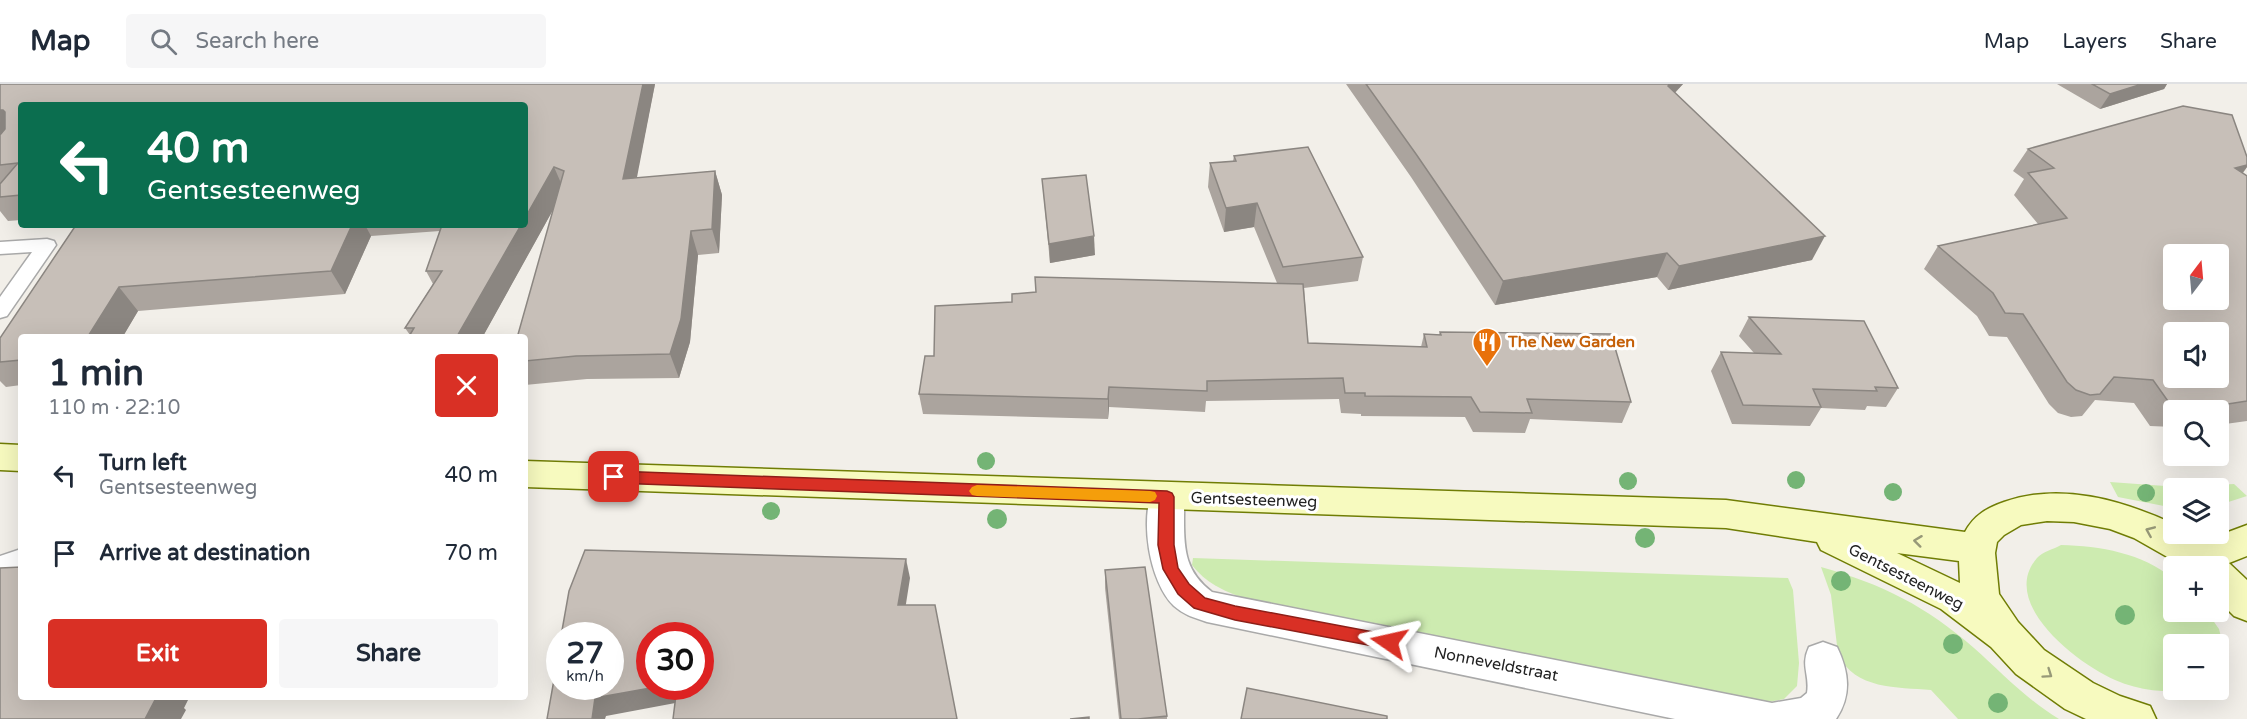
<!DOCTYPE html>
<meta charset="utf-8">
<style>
:root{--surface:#fff;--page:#f6f6f7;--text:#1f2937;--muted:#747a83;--line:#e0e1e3;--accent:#d93025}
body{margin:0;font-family:"Varela Round",sans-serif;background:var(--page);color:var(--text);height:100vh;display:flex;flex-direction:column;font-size:22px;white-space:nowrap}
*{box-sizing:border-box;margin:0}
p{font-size:20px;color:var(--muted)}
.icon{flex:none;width:33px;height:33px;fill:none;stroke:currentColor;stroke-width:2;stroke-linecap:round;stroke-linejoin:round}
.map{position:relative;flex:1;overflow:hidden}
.drawer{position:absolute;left:18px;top:250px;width:510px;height:366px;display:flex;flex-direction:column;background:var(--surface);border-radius:6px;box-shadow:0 6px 24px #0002}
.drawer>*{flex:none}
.banner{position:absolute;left:18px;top:18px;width:510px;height:126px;border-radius:6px;box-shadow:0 6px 24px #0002;background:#0b6e4f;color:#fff;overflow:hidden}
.needle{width:39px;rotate:16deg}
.fabs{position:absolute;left:2163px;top:160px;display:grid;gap:12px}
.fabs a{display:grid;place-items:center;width:66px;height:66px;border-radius:6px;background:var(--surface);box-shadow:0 6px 24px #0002;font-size:30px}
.speed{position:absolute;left:546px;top:538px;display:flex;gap:12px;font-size:30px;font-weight:700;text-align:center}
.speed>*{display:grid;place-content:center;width:78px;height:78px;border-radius:50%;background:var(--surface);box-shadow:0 6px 24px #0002;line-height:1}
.speed small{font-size:15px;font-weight:400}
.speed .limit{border:9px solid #d22;background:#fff;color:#111}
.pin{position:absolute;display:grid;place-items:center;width:51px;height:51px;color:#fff;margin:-26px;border-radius:12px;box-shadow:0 3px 9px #0006}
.me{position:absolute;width:66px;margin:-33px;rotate:281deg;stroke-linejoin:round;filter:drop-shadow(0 0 4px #0008)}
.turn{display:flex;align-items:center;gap:21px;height:126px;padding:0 30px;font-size:27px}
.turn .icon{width:78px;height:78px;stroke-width:2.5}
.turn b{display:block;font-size:42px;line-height:51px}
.round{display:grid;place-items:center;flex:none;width:63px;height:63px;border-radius:6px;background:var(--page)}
.head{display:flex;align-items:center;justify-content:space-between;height:102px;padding:0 30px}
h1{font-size:36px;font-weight:800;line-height:45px}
.primary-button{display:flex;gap:12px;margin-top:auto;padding:12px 30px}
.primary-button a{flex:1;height:69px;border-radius:6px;background:var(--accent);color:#fff;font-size:24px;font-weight:800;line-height:69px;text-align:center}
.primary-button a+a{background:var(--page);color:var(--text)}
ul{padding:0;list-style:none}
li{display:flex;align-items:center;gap:18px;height:78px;padding:0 30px}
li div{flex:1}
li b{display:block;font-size:22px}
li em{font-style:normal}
header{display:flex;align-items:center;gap:36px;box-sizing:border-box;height:84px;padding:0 30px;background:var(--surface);border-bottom:2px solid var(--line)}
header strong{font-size:28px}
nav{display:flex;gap:33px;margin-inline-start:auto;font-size:21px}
.search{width:420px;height:54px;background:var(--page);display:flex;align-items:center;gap:15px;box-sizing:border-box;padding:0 21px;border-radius:6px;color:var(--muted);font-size:22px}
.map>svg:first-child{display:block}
</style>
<header>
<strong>Map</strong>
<div class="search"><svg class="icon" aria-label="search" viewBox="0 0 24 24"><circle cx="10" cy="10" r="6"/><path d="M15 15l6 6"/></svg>Search here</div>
<nav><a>Map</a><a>Layers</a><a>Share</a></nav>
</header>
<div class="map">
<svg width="2247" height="635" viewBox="0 0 2247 635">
<rect width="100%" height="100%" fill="#f2efe9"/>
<g fill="#cdebb0">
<path d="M 2110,398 L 2179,403 L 2234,400 L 2247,412 L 2219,421 L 2218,405 L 2174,405 L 2173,423 L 2169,423 L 2118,413 Z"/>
<path d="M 2061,461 C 2100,462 2143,469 2173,495 L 2174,528 L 2207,528 L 2219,545 L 2226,573 L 2219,591 L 2218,561 L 2174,561 L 2174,606 L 2195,606 L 2192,608 C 2165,608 2140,607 2115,596 C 2078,580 1998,519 2037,474 C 2042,468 2054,465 2061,461 Z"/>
<path d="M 1193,474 L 1788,494 L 1793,506 L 1799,579 L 1797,602 L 1784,615 L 1769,618 L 1243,514 C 1222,506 1206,499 1192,481 Z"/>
<path d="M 1821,483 C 1882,500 1926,522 1974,564 C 2002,589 2026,615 2059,635 L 1958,635 L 1931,606 C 1897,603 1855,606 1838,570 L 1831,511 Z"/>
</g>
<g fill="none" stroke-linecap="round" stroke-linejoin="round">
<g stroke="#a9a9a9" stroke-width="3">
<g id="lane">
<path d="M 47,155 L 54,157 L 56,161 L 7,232 L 0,234 L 0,213 L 32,168 L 0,170 L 0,158 Z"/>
<path d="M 21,465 L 21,485 L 0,492 L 0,472 Z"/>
</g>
</g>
<g stroke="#a9a9a9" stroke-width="3">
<path id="street" d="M 1167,399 L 1180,403 C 1185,414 1184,423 1184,436 C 1184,468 1186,488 1212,508 L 1772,619 L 1801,614 L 1807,609 C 1810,590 1800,582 1809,563 L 1823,558 L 1837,563 C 1849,588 1852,611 1836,635 L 1675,635 L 1207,538 C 1195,534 1184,531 1174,522 C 1149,498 1139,433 1154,403 Z"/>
</g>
<g stroke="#707d05" stroke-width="3">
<g id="secondary">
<path d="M 0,360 L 21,361 L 21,387 L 0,386 Z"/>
<path d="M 525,377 L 1726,416 L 1965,448 C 1974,431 1987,424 2004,418 C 2061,398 2121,416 2174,440 L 2174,450 L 2193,450 L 2204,457 L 2247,441 L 2247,472 L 2229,479 L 2247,496 L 2247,537 L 2234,532 L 2218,516 L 2218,483 L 2185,483 L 2134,454 L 2110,445 L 2074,438 L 2047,437 L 2021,441 L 2004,451 L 1997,458 L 1995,469 L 1999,510 L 2018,538 L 2044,566 L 2093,599 L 2120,612 L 2150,622 L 2156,635 L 2086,635 L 2065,625 L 2016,590 L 1991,563 L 1941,525 L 1821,466 L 1817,458 L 1726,444 L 525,403 ZM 1897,469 L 1959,477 L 1960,499 Z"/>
</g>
</g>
<use href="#lane" fill="#fff" fill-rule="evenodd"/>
<use href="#street" fill="#fff" fill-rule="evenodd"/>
<use href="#secondary" fill="#f7fabf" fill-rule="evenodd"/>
</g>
<g fill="#74b475">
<circle cx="986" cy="377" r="9"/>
<circle cx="1796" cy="396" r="9"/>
<circle cx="1628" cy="397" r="9"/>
<circle cx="1893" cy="408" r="9"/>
<circle cx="2146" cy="409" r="9"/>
<circle cx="771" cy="427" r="9"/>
<circle cx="997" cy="435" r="10"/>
<circle cx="1645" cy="454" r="10"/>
<circle cx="1841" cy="497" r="10"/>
<circle cx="2125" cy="531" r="10"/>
<circle cx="1953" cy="560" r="10"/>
<circle cx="1998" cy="619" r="10"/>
</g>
<g fill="#aba49e">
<path d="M 0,0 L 655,0 L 636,94 L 715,87 L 722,111 L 719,169 L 698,171 L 690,258 L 679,294 L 587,295 L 525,301 L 525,254 L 554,124 L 482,254 L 408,254 L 410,251 L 405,244 L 433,200 L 426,187 L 440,147 L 371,152 L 345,210 L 138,227 L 122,254 L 21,254 L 21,301 L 6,303 L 0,297 L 0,254 L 76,141 L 525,141 L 21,21 L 21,136 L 8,137 L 0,127 Z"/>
<path d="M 1346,0 L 1683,0 L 1675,9 L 1812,176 L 1668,206 L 1657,193 L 1495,221 L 1411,93 Z"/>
<path d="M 2057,0 L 2167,0 L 2164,5 L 2100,25 Z"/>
<path d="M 2028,65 L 2247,83 L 2243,89 L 2247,92 L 2247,337 L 2218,341 L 2218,327 L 2174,327 L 2174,343 L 2150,342 L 2134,319 L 2095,316 L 2082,332 L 2071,333 L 2058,329 L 2049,320 L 2007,253 L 1989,252 L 1977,232 L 1924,185 L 1938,162 L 2038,140 L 2014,111 L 2024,95 L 2013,87 Z"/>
<path d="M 1234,72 L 1363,173 L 1358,197 L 1304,204 L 1308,259 L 1421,263 L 1424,250 L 1439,251 L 1440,248 L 1631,318 L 1622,339 L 1530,335 L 1525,349 L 1473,348 L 1465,333 L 1361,332 L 1361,330 L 1341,329 L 1339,315 L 1206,317 L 1205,328 L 1109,323 L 1108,335 L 923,330 L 919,310 L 934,272 L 1012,218 L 1277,199 L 1254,143 L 1224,148 L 1208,103 L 1210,79 L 1233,77 Z"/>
<path d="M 1042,95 L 1095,171 L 1050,179 Z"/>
<path d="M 1749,233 L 1898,304 L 1886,323 L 1867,322 L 1865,326 L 1821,324 L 1810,342 L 1732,340 L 1711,287 L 1721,268 L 1754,269 L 1739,252 Z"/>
<path d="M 1105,486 L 1167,632 L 1167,635 L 1119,635 L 1105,504 Z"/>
</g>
<g fill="#8b8681">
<path d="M 643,0 L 655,0 L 632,119 L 623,95 Z"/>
<path d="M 1670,0 L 1683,0 L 1659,25 L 1668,2 Z"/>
<path d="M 2142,0 L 2167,0 L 2164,5 L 2100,25 L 2110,10 Z"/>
<path d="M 0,26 L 3,26 L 21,49 L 0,67 Z"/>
<path d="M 2247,81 L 2247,83 L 2232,102 L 2235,84 Z"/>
<path d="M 554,83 L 564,106 L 482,254 L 456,254 L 521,141 L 525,141 L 525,134 Z"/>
<path d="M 715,87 L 722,111 L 719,169 L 712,145 Z"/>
<path d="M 1257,119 L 1254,143 L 1224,148 L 1226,124 Z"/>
<path d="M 352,141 L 365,141 L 371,152 L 345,210 L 331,187 Z"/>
<path d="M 691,147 L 698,171 L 690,258 L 679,294 L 670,270 Z"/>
<path d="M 1094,152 L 1095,171 L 1050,179 L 1049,160 Z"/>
<path d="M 1825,152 L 1812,176 L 1668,206 L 1679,182 Z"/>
<path d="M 1667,169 L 1657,193 L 1495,221 L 1503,197 Z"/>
<path d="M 119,203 L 138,227 L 122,254 L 87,254 Z"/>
<path d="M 1109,303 L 1109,323 L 1108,335 L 1108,315 Z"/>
<path d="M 906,475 L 910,494 L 903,539 L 898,521 Z"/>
<path d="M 656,603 L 679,603 L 686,617 L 606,632 L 605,635 L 592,635 L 595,614 Z"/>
<path d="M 156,614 L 189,614 L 184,624 L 186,626 L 181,635 L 145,635 Z"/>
</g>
<g fill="#c7bfb8" stroke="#8b8681" stroke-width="1.5" fill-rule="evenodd">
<path d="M 0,0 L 643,0 L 623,95 L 715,87 L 712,145 L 691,147 L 681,235 L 670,270 L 576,272 L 525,277 L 525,254 L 517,254 L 564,87 L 554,83 L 525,134 L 525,21 L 21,21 L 21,111 L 0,113 L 0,100 L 18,79 L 0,81 L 0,51 L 5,45 L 5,28 L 3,26 L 0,26 Z"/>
<path d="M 1366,0 L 1670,0 L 1668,2 L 1825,152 L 1679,182 L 1667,169 L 1503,197 L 1416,70 Z"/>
<path d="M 2092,0 L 2142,0 L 2110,10 Z"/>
<path d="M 2183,22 L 2232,31 L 2247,73 L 2247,81 L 2235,84 L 2247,92 L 2247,317 L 2215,322 L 2170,320 L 2153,296 L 2114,293 L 2100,310 L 2090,311 L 2076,306 L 2067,298 L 2023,230 L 2005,229 L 1993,209 L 1938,162 L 2067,134 L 2028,89 L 2054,84 L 2028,65 ZM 2174,171 L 2218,171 L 2218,216 L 2174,216 ZM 2174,249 L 2218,249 L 2218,294 L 2174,294 Z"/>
<path d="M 1308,63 L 1363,173 L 1283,183 L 1257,119 L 1226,124 L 1210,79 L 1236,77 L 1234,72 Z"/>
<path d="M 1086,91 L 1094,152 L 1049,160 L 1042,95 Z"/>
<path d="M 76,141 L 352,141 L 331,187 L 119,203 L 87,254 L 21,254 L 21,276 L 0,278 L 0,254 Z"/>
<path d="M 442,141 L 521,141 L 456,254 L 408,254 L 414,244 L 405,244 L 442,187 L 426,187 Z"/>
<path d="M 1035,193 L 1303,200 L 1308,259 L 1427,263 L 1424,250 L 1441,251 L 1440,248 L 1611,250 L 1631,318 L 1527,315 L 1532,329 L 1480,328 L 1471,313 L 1365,312 L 1365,309 L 1345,309 L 1343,294 L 1207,297 L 1207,307 L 1109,303 L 1108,315 L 919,310 L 925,272 L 934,272 L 935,222 L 1012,218 L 1012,210 L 1036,208 Z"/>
<path d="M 1749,233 L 1864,237 L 1898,304 L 1875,303 L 1877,307 L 1813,305 L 1821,323 L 1743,321 L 1721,268 L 1781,270 Z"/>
<path d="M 585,466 L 906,475 L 898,521 L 935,521 L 957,635 L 673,635 L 677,603 L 700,603 L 700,552 L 650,552 L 650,603 L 656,603 L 595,614 L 592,635 L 547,635 L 560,562 L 560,603 L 610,603 L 610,552 L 561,552 L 569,507 Z"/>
<path d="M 21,483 L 21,614 L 156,614 L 145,635 L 0,635 L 0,484 Z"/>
<path d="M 1145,483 L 1167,632 L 1138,635 L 1121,635 L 1105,486 Z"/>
<path d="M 1247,604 L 1387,632 L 1387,635 L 1241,635 Z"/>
<path d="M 1089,633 L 1089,635 L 1070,635 Z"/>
</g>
<defs><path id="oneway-chevron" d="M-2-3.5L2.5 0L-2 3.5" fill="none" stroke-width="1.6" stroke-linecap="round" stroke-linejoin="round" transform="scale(1.5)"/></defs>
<g stroke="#979978">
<use href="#oneway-chevron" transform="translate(2150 447) rotate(-157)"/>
<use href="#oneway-chevron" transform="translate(1918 457) rotate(-173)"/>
<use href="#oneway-chevron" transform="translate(2048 590) rotate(35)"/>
</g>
<path fill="#d93025" stroke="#8d1f18" stroke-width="1.5" d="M 614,387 L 1167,407 L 1172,409 L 1174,413 L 1174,461 L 1178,484 L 1189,500 L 1205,514 L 1235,522 L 1389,551 L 1395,554 L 1397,558 L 1395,563 L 1389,565 L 1235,536 L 1194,524 L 1178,510 L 1163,485 L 1158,461 L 1159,419 L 614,399 L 609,397 L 607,393 L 609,389 Z"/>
<path fill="#f59e0b" d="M 977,401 L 1150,407 L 1155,408 L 1157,412 L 1155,416 L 1150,418 L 977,412 L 972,411 L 969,407 L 972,403 Z"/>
<defs>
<g id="restaurant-pin" transform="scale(1.5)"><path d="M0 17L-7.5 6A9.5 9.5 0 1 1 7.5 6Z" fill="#e8710a" stroke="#fff"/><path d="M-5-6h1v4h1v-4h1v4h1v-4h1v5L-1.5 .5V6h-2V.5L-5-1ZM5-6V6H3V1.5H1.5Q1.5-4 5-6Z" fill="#fff"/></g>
</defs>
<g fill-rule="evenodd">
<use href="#restaurant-pin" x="1487" y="258"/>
</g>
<g text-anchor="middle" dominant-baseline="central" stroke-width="6" stroke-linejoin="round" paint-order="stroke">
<g font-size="16" font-weight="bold" fill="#c56008" stroke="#fff" text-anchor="start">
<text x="1508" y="258">The New Garden</text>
</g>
<g font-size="16" fill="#222" stroke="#fff">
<text transform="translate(1254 416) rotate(2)">Gentsesteenweg</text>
<text transform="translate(1906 493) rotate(27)">Gentsesteenweg</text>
<text transform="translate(1496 580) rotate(11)">Nonneveldstraat</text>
</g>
</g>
</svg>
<div class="fabs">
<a><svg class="needle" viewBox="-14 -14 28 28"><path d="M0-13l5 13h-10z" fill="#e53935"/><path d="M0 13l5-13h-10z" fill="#747a83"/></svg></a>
<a><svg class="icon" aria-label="sound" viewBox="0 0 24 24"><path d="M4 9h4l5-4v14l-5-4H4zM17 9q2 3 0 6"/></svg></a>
<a><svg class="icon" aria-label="search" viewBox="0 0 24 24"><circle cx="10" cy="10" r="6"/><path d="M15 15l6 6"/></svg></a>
<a><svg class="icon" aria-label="layers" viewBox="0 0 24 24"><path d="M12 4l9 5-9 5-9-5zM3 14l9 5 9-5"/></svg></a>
<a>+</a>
<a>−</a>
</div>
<div class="speed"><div>27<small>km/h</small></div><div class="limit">30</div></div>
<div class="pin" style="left:614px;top:393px;background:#d93025"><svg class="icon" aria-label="arrive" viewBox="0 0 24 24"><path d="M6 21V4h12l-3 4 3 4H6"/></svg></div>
<svg class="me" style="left:1389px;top:558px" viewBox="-20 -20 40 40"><path d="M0-17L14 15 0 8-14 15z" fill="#d93025" stroke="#fff" stroke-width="4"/></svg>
<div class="banner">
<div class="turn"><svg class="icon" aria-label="left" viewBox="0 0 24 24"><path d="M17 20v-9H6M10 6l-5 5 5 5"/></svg><div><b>40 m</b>Gentsesteenweg</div></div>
</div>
<section class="drawer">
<div class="head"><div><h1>1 min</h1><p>110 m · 22:10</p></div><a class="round" style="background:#d93025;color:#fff"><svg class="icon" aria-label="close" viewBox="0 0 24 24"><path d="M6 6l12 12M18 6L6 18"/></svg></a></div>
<ul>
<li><svg class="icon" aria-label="left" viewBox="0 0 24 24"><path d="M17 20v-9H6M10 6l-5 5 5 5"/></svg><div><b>Turn left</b><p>Gentsesteenweg</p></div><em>40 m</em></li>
<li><svg class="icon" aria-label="arrive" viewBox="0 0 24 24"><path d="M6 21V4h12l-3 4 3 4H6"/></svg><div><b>Arrive at destination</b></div><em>70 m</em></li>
</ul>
<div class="primary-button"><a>Exit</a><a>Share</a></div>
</section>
</div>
